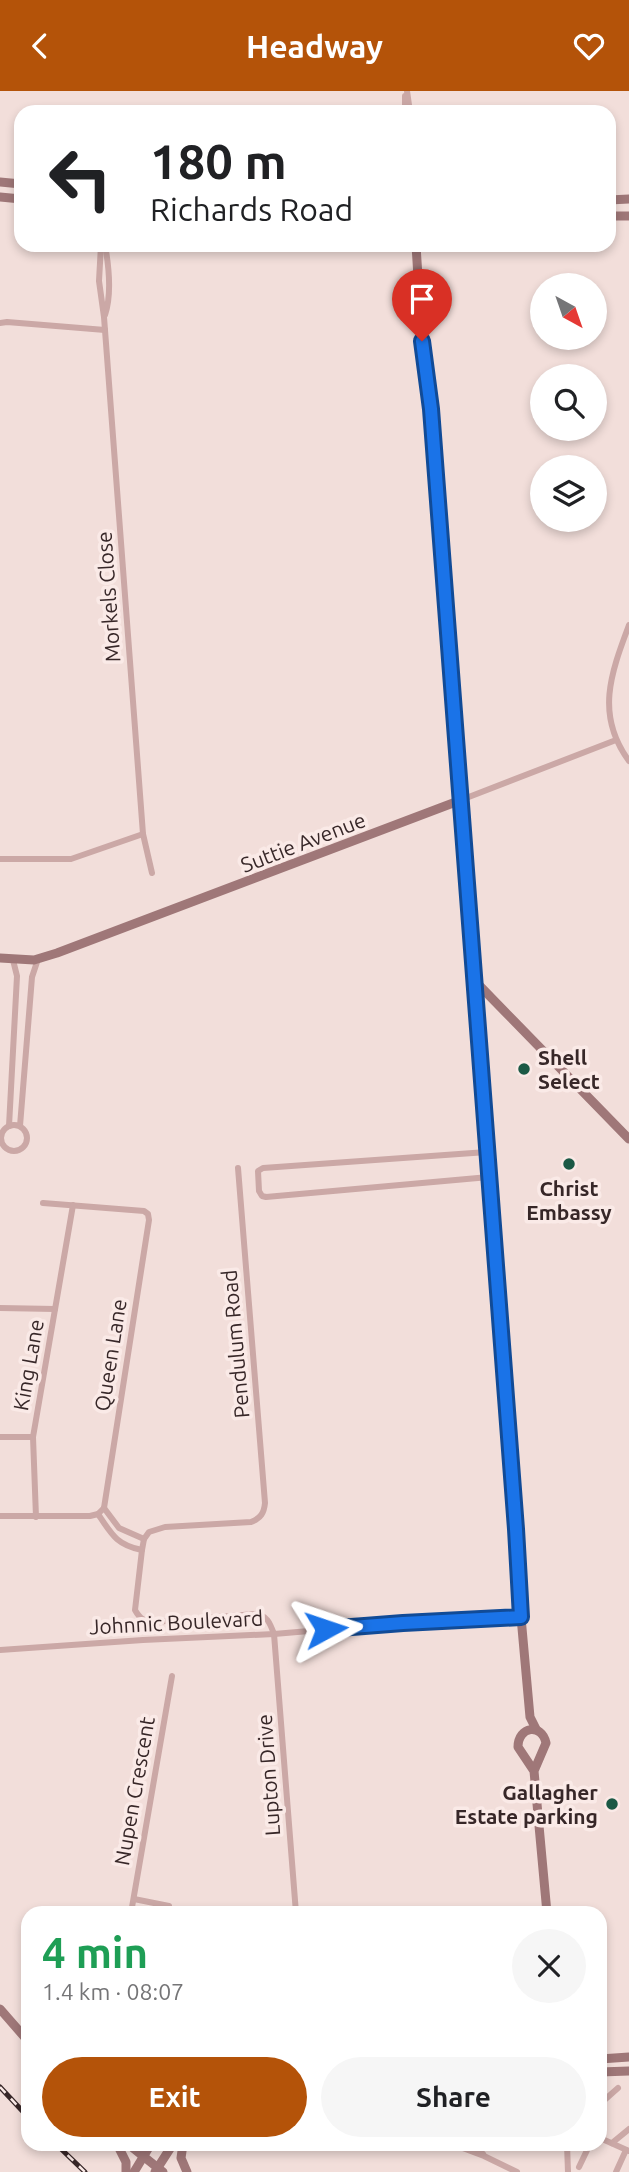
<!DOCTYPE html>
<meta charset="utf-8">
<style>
:root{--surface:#fff;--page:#f6f6f6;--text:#202124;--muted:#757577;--accent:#b45309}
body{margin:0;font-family:Ubuntu,sans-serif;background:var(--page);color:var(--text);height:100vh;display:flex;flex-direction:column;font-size:26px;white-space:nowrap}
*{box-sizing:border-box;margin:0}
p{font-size:23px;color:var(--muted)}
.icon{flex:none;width:38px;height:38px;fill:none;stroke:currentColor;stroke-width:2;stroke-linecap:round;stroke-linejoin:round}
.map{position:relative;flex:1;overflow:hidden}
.details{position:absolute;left:21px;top:1815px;width:586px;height:245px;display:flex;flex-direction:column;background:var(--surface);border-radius:21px;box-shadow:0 4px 10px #0003}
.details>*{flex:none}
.top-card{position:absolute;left:14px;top:14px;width:602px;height:147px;border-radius:21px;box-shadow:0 4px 10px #0003;background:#fff;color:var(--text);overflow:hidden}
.needle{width:46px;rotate:140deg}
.buttons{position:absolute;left:530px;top:182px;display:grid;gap:14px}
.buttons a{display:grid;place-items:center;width:77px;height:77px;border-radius:50%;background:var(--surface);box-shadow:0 4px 10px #0003;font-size:35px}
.pin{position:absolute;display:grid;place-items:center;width:60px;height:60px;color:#fff;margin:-72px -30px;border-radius:50% 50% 50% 0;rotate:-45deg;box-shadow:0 0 7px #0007}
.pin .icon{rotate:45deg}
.me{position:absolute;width:77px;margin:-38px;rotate:85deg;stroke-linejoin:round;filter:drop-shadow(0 0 5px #0008)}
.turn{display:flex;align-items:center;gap:24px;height:147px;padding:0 21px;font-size:32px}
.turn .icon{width:91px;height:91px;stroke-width:2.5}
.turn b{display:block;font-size:49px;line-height:60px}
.round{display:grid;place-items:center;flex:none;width:74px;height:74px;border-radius:37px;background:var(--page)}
.summary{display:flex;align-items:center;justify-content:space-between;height:119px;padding:0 21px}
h1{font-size:42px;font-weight:700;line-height:52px;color:#1e9e55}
.cta{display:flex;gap:14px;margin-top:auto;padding:14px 21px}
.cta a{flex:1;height:80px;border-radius:42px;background:var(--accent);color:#fff;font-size:28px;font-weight:700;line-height:80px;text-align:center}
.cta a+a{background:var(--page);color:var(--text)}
header{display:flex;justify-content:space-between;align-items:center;height:91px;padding:0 21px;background:var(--accent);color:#fff;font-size:32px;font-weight:700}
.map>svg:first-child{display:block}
</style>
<header><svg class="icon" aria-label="back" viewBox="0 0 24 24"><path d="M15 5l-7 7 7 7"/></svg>Headway<svg class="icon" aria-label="heart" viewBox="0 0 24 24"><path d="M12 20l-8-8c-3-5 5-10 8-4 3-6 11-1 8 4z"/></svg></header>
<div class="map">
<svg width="629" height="2081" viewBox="0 0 629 2081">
<rect width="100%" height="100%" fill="#f2deda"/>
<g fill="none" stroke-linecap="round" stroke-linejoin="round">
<g stroke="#cba8a6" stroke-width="6">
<path d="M 407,0 L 410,21"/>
<path d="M 405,5 L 405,21"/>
<path d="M 101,154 L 99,190 L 104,226 L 143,743 L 152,782"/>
<path d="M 105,224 C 112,203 109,176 105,154"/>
<path d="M 0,232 L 7,231 L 105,239"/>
<path d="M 629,534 C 611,582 595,624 629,670"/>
<path d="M 461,709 L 616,649"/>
<path d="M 0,768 L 71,768 L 143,743"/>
<circle cx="14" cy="1047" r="13"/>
<path d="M 9,1035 L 17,885 L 13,869"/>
<path d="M 20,1035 L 32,886 L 38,868"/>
<path d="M 487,1061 L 263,1077 L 258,1080 L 259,1100 L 262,1105 L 266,1106 L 489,1086"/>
<path d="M 238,1077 L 265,1412 C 264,1422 261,1427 251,1431 L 165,1436 L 149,1441 L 144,1448 L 142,1459 L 135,1519 C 140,1528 144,1530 154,1531 L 255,1523 C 267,1524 270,1532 274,1543 L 296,1822"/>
<path d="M 0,1217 L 55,1218"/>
<path d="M 0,1346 L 33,1346"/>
<path d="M 104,1417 L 119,1437 L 144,1448"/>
<path d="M 98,1423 C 112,1444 117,1454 142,1459"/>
<path d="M 0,1425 L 90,1425 L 98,1423 L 104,1417 L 149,1129 L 148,1123 L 144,1120 L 43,1112"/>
<path d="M 36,1426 L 33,1346 L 73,1114"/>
<path d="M 0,1559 L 143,1549 L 274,1543 L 403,1532 L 521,1526"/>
<path d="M 134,1808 L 169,1815"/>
<path d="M 131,1822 L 172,1585"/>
<path d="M 600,2013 L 618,1997"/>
<path d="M 600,2047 L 629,2060"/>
<path d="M 612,2052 L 629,2038"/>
<path d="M 452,2053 L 484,2065 L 517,2081"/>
<path d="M 472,2053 L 483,2063"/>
<path d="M 567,2053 L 568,2081"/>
<path d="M 579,2076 L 590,2053"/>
<path d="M 616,2081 L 626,2059"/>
</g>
<g stroke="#9f7778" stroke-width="9">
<path d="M 0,91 L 21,93"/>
<path d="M 0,106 L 21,108"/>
<path d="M 609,109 L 629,108"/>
<path d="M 609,125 L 629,125"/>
<path d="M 416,154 L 421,234 L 431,318 L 449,551 L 521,1526 L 530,1626 L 536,1638"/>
<path d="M 0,867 L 34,869 L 57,862 L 461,709"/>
<path d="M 475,890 L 629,1048"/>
<path d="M 534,1680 L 546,1652 C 542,1632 518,1635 518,1656 L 534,1680 L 547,1822"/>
<path d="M 0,1918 L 28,1950"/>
<path d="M 600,1968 L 629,1966"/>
<path d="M 600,1981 L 629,1980"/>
<path d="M 117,2053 L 126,2071 L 126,2081"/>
<path d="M 128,2053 L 163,2081"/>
<path d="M 183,2053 L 181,2067 L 187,2081"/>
<path d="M 134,2081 L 151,2053"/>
<path d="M 155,2081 L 173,2053"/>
</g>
<g stroke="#372728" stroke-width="5">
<g id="rail">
<path d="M 0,1996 L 28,2026"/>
<path d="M 56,2053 L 85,2081"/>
</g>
</g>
<use href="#rail" stroke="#faeae7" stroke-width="2.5" stroke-dasharray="8" stroke-linecap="butt"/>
</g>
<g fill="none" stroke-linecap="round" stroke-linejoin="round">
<g stroke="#114b97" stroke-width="18">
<path id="route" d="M 326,1538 L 403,1532 L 521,1526 L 516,1438 L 431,318 L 422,250"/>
</g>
<use href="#route" stroke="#1a73e8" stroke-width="12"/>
</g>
<g fill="#1b5945" stroke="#faeae7" stroke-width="2.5">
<circle cx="524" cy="978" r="7"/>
<circle cx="569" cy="1073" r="7"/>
<circle cx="612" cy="1713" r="7"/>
</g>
<g text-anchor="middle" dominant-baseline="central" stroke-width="7" stroke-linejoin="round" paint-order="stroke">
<g font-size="21" fill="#372728" stroke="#faeae7">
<text transform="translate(108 506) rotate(-94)">Morkels Close</text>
<text transform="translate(303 751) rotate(-21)">Suttie Avenue</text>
<text transform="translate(235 1253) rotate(-95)">Pendulum Road</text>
<text transform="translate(110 1264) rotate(-81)">Queen Lane</text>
<text transform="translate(28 1274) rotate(-80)">King Lane</text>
<text transform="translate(176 1531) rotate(-3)">Johnnic Boulevard</text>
<text transform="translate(268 1684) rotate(-94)">Lupton Drive</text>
<text transform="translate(134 1700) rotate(-80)">Nupen Crescent</text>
</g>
<g font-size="21" font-weight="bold" fill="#372728" stroke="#faeae7" text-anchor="start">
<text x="538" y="966">Shell<tspan x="538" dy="24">Select</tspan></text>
<text x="569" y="1097" text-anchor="middle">Christ<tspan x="569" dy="24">Embassy</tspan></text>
<text x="598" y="1701" text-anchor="end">Gallagher<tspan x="598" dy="24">Estate parking</tspan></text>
</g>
</g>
</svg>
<div class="buttons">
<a><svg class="needle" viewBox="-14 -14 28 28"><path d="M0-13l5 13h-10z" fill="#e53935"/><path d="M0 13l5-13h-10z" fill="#757577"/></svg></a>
<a><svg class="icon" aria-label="search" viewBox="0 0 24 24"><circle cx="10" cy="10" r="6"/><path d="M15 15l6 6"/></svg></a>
<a><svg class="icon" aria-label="layers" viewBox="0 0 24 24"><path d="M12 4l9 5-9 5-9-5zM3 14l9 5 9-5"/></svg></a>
</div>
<div class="pin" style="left:422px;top:250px;background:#d93025"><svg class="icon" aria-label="arrive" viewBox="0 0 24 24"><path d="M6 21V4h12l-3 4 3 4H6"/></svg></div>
<svg class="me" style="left:326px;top:1538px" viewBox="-20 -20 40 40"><path d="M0-17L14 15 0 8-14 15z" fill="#1a73e8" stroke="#fff" stroke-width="4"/></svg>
<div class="top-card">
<div class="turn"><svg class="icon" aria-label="left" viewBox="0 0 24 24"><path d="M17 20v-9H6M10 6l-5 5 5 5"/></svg><div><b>180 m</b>Richards Road</div></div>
</div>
<section class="details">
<div class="summary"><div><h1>4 min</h1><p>1.4 km · 08:07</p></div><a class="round"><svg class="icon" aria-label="close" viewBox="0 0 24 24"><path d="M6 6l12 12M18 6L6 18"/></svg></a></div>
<div class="cta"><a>Exit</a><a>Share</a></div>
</section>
</div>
